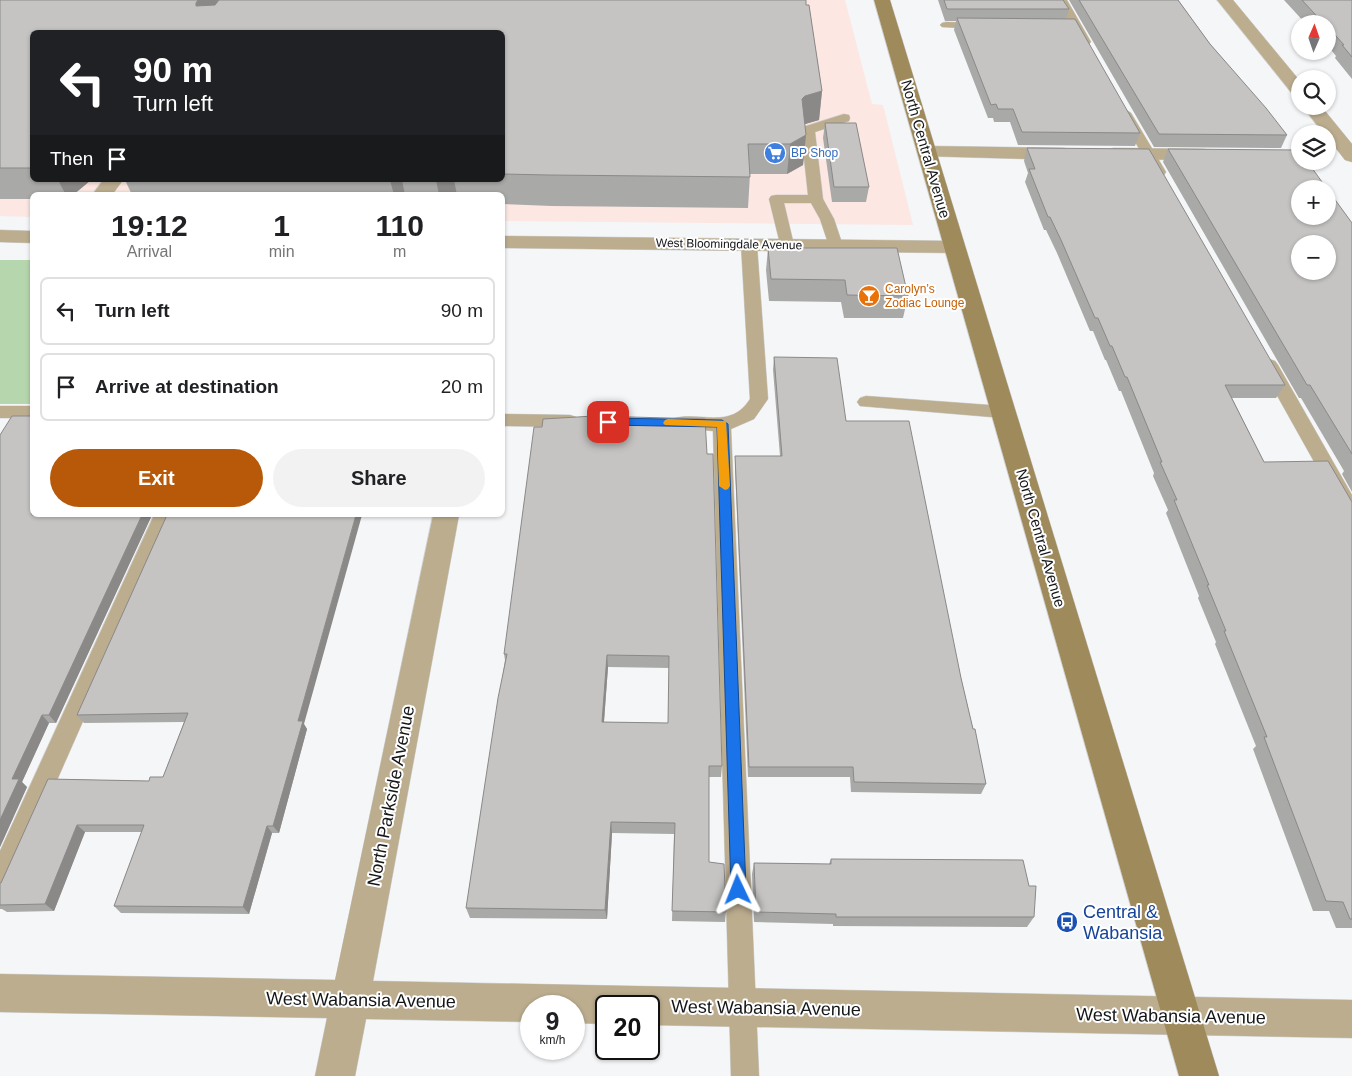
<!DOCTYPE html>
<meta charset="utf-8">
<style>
:root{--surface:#fff;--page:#f2f2f2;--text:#202124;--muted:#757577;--line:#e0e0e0;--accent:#b75908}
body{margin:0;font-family:Arial,sans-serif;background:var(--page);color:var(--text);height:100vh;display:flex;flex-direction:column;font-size:19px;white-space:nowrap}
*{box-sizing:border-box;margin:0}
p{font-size:16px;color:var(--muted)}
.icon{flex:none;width:28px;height:28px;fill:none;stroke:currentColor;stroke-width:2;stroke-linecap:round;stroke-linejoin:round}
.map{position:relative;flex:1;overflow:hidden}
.drawer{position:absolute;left:30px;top:192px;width:475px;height:325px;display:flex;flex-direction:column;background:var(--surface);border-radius:8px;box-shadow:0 1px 4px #0004}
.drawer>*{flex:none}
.top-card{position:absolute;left:30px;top:30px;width:475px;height:152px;border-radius:8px;box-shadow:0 1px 4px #0004;background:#202124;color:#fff;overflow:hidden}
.needle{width:32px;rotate:2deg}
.tools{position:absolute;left:1291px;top:15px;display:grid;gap:10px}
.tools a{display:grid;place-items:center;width:45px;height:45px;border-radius:50%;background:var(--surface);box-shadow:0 1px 4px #0004;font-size:25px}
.speed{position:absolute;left:520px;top:995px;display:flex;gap:10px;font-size:25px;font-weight:700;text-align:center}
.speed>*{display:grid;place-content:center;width:65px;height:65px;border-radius:50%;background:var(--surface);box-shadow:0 1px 4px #0004;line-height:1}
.speed small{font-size:12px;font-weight:400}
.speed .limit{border:2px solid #111;border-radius:8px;background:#fff;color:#111}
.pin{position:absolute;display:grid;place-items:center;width:42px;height:42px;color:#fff;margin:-21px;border-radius:10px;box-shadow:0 2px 8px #0006}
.me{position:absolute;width:55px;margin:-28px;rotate:358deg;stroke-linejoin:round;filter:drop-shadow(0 0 4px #0008)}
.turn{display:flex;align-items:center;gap:18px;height:105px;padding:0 20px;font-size:22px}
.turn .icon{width:65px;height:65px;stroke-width:2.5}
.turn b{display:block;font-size:35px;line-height:42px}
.then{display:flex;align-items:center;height:48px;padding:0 20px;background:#0003;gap:10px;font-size:19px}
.eta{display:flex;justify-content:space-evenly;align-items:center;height:85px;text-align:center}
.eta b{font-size:30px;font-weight:700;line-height:35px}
.button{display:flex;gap:10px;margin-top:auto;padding:10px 20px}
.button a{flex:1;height:58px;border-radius:30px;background:var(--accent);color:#fff;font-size:20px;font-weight:700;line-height:58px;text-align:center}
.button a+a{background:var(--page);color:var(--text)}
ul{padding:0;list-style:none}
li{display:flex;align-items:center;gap:15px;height:68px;margin:0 10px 8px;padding:0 10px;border:2px solid var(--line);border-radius:8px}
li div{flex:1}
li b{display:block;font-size:19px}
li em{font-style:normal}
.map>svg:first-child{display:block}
</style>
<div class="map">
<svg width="1352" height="1076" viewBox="0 0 1352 1076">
<rect width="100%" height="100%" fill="#f4f6f8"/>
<path fill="#fce7e2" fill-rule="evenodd" d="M 0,0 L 845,0 L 872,104 L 883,105 L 913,225 L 503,221 L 502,195 L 32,195 L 32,217 L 0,216 ZM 32,32 L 502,32 L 502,180 L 32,180 Z"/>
<rect fill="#b6d7ae" x="0" y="260" width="32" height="144"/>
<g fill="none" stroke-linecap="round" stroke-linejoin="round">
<g stroke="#d0d2d4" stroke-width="1">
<g id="lane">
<path d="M 1055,0 L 1067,0 L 1091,42 L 1089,44 L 1081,44 Z"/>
<path d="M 946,22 L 981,23 L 987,26 L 981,29 L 942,27 L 940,25 L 942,23 Z"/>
<path d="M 1125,109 L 1131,113 L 1166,172 L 1164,175 L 1154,175 L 1152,172 L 1119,113 Z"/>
<path d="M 844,114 L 849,115 L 850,118 L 849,121 L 815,132 L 823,199 L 834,219 L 843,246 L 840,249 L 830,249 L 820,219 L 811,203 L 784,203 L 794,245 L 791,248 L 781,248 L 769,199 L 771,196 L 776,195 L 808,195 L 801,130 L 803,127 Z"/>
<path d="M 749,240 L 754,242 L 757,245 L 768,399 L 754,419 L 731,429 L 759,1076 L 731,1076 L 713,431 L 671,427 L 668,423 L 671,419 C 700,410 730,431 750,399 L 741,245 L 744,242 Z"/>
<path d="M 1269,359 L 1275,361 L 1278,365 L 1352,495 L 1352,519 L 1345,517 L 1260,365 L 1263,361 Z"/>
<path d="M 866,396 L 1003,406 L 1009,408 L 1012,412 L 1009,416 L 1003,418 L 860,406 L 857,402 L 860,398 Z"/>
<rect x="0" y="406" width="32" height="12"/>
<path d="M 502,414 L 570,415 L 576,417 L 579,421 L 576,425 L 570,427 L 502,426 Z"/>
<path d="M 154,515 L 174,515 L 9,889 L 0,893 L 0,851 Z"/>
</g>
</g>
<g stroke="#d0d2d4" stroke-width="1">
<g id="street">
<path d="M 1217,0 L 1233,0 L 1300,81 L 1300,97 L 1294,96 Z"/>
<path d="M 1302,106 L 1321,106 L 1352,144 L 1352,162 L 1345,160 L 1328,138 L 1328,134 L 1324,134 Z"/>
<path d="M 927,146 L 1064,148 L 1071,150 L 1073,154 L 1071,158 L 1064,160 L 920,156 L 918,152 L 920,148 Z"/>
<path d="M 1114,148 L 1204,149 L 1211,151 L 1213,155 L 1211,159 L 1204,161 L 1107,158 L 1105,154 L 1107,150 Z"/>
<path d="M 103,180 L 123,180 L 112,195 L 92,195 Z"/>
<path d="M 0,230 L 32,231 L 32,243 L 0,242 Z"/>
<path d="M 502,236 L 955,241 L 962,243 L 965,247 L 962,251 L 955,253 L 502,248 Z"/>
<path d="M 433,515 L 459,515 L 373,981 L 1352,1000 L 1352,1038 L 649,1025 L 649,1006 L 606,1006 L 606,1024 L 574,1023 L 574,1006 L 531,1006 L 531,1022 L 366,1019 L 355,1076 L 315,1076 L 327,1018 L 0,1012 L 0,974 L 335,980 Z"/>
</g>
</g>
<g stroke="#d0d2d4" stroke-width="1">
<path id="secondary" d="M 874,0 L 890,0 L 1219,1076 L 1179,1076 Z"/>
</g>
<use href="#lane" fill="#bcad8f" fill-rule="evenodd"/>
<use href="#street" fill="#bcad8f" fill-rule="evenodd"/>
<use href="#secondary" fill="#9f8a5c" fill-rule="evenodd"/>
</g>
<g fill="#a9a9a7" fill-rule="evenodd">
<path d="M 0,0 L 806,0 L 806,5 L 809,5 L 822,91 L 819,120 L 805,124 L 806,135 L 803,165 L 787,174 L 750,174 L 748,208 L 552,206 L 502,204 L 502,195 L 132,195 L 125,180 L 502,180 L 502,32 L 32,32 L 32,180 L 91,180 L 73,195 L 32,195 L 32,199 L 0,199 Z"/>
<path d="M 938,0 L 1063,0 L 1069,9 L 1066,19 L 1140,133 L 1135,146 L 1018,145 L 1010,122 L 994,122 L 993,118 L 988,118 L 954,30 L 956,21 L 945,21 Z"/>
<path d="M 1069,0 L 1178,0 L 1210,44 L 1287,135 L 1281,148 L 1154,147 Z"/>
<path d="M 1284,0 L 1352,0 L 1352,79 L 1335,58 L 1336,56 L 1328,46 L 1328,24 L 1306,24 Z"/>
<path d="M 825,123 L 869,187 L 866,202 L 832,202 L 823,138 Z"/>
<path d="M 1027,148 L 1285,385 L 1276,398 L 1232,398 L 1264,462 L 1352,502 L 1352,928 L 1336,928 L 1329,911 L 1313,911 L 1253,749 L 1256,746 L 1215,644 L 1216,642 L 1198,598 L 1199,596 L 1166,513 L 1168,510 L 1153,476 L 1154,473 L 1121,391 L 1119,391 L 1106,360 L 1105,360 L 1093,331 L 1090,331 L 1057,253 L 1046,230 L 1044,230 L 1025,182 L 1028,173 L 1024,161 Z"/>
<path d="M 1168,149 L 1352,223 L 1352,492 L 1342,474 L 1344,471 L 1301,398 L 1299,398 L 1163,162 Z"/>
<path d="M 768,248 L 908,296 L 903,318 L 844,318 L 841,302 L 769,301 L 766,270 Z"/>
<path d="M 774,357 L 846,421 L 961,678 L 986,784 L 981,794 L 851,792 L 850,777 L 748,777 L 735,468 L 735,456 L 780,456 L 773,370 Z"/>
<path d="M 594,416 L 722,766 L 721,777 L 709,777 L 709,862 L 726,912 L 725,922 L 672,921 L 674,834 L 612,833 L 607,919 L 470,918 L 466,908 L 505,660 L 504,654 L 542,427 ZM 608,667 L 669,668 L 668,723 L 604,722 Z"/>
<path d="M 0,435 L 32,515 L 152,515 L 56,723 L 49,723 L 22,782 L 27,787 L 0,847 Z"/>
<path d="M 167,515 L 307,729 L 279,833 L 272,833 L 249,914 L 121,913 L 114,906 L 142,832 L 85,832 L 54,911 L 7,912 L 2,909 L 0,909 L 0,883 L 1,883 L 48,779 L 149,781 L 163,777 L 184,722 L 84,723 L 77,715 Z"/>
<path d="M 831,859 L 1034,917 L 1027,927 L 833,926 L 833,924 L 754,922 L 752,874 L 754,863 L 829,864 Z"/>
</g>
<g fill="#8a8988">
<path d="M 198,0 L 228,0 L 205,31 L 196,6 L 196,3 Z"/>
<path d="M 822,91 L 819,120 L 802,125 L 802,99 L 805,96 Z"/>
<path d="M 806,135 L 803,165 L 787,174 L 790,144 Z"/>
<path d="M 58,180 L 91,180 L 73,195 L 66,195 Z"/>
<path d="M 390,180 L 402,180 L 405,195 L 394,195 Z"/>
<path d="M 436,180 L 454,180 L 457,195 L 439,195 Z"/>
<path d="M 142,515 L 152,515 L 56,723 L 49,715 Z"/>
<path d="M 356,515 L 362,515 L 304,724 L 307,729 L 279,833 L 273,826 L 298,721 Z"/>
<path d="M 607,655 L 608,667 L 603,734 L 602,722 Z"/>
<path d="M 42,715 L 49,723 L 22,782 L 27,787 L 0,847 L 0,820 L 12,779 Z"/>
<path d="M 611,822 L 612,833 L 607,919 L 605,910 Z"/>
<path d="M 77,825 L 85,832 L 54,911 L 45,904 Z"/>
<path d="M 267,826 L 272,833 L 249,914 L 243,907 Z"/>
</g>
<g fill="#c5c4c2" stroke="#8a8988" fill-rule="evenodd">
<path d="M 0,0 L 198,0 L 196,3 L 196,6 L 215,5 L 219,0 L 806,0 L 806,5 L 809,5 L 822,91 L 805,96 L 802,99 L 806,135 L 790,144 L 748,144 L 750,177 L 549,175 L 502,174 L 502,32 L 32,32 L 32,168 L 0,168 Z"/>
<path d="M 944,0 L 1063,0 L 1069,9 L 947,9 Z"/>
<path d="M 1079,0 L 1178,0 L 1210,44 L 1266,108 L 1287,135 L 1159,134 Z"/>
<path d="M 1302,0 L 1352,0 L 1352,57 L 1342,45 L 1344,45 L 1328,27 L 1328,24 L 1324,24 Z"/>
<path d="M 957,18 L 1075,19 L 1140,133 L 1022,132 L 1013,109 L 998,109 L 996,104 L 991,105 Z"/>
<path d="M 825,123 L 856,123 L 869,187 L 834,187 Z"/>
<path d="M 1027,148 L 1149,149 L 1285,385 L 1225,385 L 1264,462 L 1328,461 L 1352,502 L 1352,919 L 1350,919 L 1343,902 L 1326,901 L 1264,737 L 1267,737 L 1224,631 L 1226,631 L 1207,585 L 1209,585 L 1174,500 L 1177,500 L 1160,462 L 1162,462 L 1127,377 L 1125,377 L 1112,346 L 1110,346 L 1098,318 L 1095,318 L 1061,240 L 1050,217 L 1048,217 L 1029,169 L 1035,169 Z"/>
<path d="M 1168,149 L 1298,150 L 1300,152 L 1300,161 L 1307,161 L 1327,189 L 1300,189 L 1300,216 L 1328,216 L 1328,190 L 1352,223 L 1352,454 L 1310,385 L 1307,385 ZM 1300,244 L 1328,244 L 1328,271 L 1300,271 Z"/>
<path d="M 768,248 L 897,248 L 908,296 L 847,295 L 845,280 L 771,279 Z"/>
<path d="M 774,357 L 837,358 L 846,421 L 909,421 L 961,678 L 973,729 L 975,729 L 986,784 L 854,782 L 853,767 L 749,767 L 735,456 L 782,456 Z"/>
<path d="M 12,416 L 32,416 L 32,515 L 142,515 L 49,715 L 42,715 L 12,779 L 19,779 L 0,820 L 0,435 Z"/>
<path d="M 594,416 L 705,419 L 707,454 L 713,454 L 722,766 L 709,766 L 709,862 L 724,864 L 726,912 L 672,911 L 675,823 L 611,822 L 605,910 L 466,908 L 498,698 L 507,654 L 504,654 L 534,427 L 542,427 L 543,419 ZM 607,655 L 669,656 L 668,723 L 602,722 Z"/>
<path d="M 167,515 L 356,515 L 298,721 L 303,721 L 273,826 L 267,826 L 243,907 L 114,906 L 144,825 L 77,825 L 45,904 L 0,905 L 0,883 L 1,883 L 48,779 L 149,781 L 150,777 L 163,777 L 188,713 L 77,715 Z"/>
<path d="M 831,859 L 1023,860 L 1029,886 L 1036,886 L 1034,917 L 836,917 L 836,914 L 756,912 L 754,863 L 831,864 Z"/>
</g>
<path fill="#1a73e8" stroke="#114b97" d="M 608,418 L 722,420 L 728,424 L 746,890 L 744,896 L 738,898 L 733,896 L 731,890 L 717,427 L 608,425 L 602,422 Z"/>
<path fill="#f59e0b" d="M 668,419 L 726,421 L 730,486 L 728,489 L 725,490 L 719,486 L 717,427 L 665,425 L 663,423 L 665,420 Z"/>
<defs>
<g id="supermarket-disc" transform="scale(1.125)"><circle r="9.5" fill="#3f7fe0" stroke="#fff"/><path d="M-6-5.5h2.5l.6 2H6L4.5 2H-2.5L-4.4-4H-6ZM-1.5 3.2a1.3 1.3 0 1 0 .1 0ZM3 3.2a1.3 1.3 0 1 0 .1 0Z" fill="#fff"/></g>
<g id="bar-disc" transform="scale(1.125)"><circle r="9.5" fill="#e8710a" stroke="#fff"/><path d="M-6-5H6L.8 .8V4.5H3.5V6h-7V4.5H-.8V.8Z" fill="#fff"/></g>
<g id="bus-disc" transform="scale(1.125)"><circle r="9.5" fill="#1a4fb4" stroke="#fff"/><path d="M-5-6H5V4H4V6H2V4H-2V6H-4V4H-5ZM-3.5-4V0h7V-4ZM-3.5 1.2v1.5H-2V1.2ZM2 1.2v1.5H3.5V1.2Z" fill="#fff"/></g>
</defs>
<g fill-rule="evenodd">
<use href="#supermarket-disc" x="775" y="153"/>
<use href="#bar-disc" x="869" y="296"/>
<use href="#bus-disc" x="1067" y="922"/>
</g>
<g text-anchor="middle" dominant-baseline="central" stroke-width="4" stroke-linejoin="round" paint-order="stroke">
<g font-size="12" fill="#366cbe" stroke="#fff" text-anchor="start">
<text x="791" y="153">BP Shop</text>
</g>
<g font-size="12" fill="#141516" stroke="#fff">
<text transform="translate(729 244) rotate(1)">West Bloomingdale Avenue</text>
</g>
<g font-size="12" fill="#c56008" stroke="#fff" text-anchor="start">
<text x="885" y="289">Carolyn’s<tspan x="885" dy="14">Zodiac Lounge</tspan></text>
</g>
<g font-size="15" fill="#141516" stroke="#fff">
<text transform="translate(926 149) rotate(74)">North Central Avenue</text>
<text transform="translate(1041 538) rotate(74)">North Central Avenue</text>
</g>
<g font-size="18" fill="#141516" stroke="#fff">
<text transform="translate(391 796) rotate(-79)">North Parkside Avenue</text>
<text transform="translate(361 1000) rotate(1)">West Wabansia Avenue</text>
<text transform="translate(766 1008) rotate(1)">West Wabansia Avenue</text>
<text transform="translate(1171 1016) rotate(1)">West Wabansia Avenue</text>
</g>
<g font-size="18" fill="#164399" stroke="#fff" text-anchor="start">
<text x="1083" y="912">Central &amp;<tspan x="1083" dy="21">Wabansia</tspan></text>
</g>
</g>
</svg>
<div class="tools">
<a><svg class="needle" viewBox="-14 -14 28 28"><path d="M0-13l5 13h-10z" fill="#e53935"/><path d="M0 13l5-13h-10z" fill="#757577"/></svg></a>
<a><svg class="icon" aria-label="search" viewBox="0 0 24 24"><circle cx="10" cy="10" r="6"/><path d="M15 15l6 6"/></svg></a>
<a><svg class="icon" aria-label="layers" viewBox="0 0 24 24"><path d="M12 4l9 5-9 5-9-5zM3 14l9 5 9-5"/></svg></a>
<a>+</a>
<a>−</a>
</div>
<div class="speed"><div>9<small>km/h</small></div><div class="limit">20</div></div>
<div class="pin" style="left:608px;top:422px;background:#d93025"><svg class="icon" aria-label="arrive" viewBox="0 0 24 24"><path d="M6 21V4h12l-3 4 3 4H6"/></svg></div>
<svg class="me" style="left:738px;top:890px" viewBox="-20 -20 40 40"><path d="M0-17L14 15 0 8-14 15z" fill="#1a73e8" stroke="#fff" stroke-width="4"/></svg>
<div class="top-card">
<div class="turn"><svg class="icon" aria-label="left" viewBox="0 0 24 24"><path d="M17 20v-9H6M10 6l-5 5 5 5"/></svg><div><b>90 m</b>Turn left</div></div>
<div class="then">Then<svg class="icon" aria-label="arrive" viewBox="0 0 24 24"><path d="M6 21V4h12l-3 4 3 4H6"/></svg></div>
</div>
<section class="drawer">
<div class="eta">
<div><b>19:12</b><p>Arrival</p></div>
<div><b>1</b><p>min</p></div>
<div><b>110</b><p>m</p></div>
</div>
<ul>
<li><svg class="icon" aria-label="left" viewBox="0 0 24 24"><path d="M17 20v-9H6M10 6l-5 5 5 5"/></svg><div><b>Turn left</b></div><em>90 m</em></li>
<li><svg class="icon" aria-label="arrive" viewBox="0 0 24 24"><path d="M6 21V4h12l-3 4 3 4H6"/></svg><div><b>Arrive at destination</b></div><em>20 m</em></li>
</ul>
<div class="button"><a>Exit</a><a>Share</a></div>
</section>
</div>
